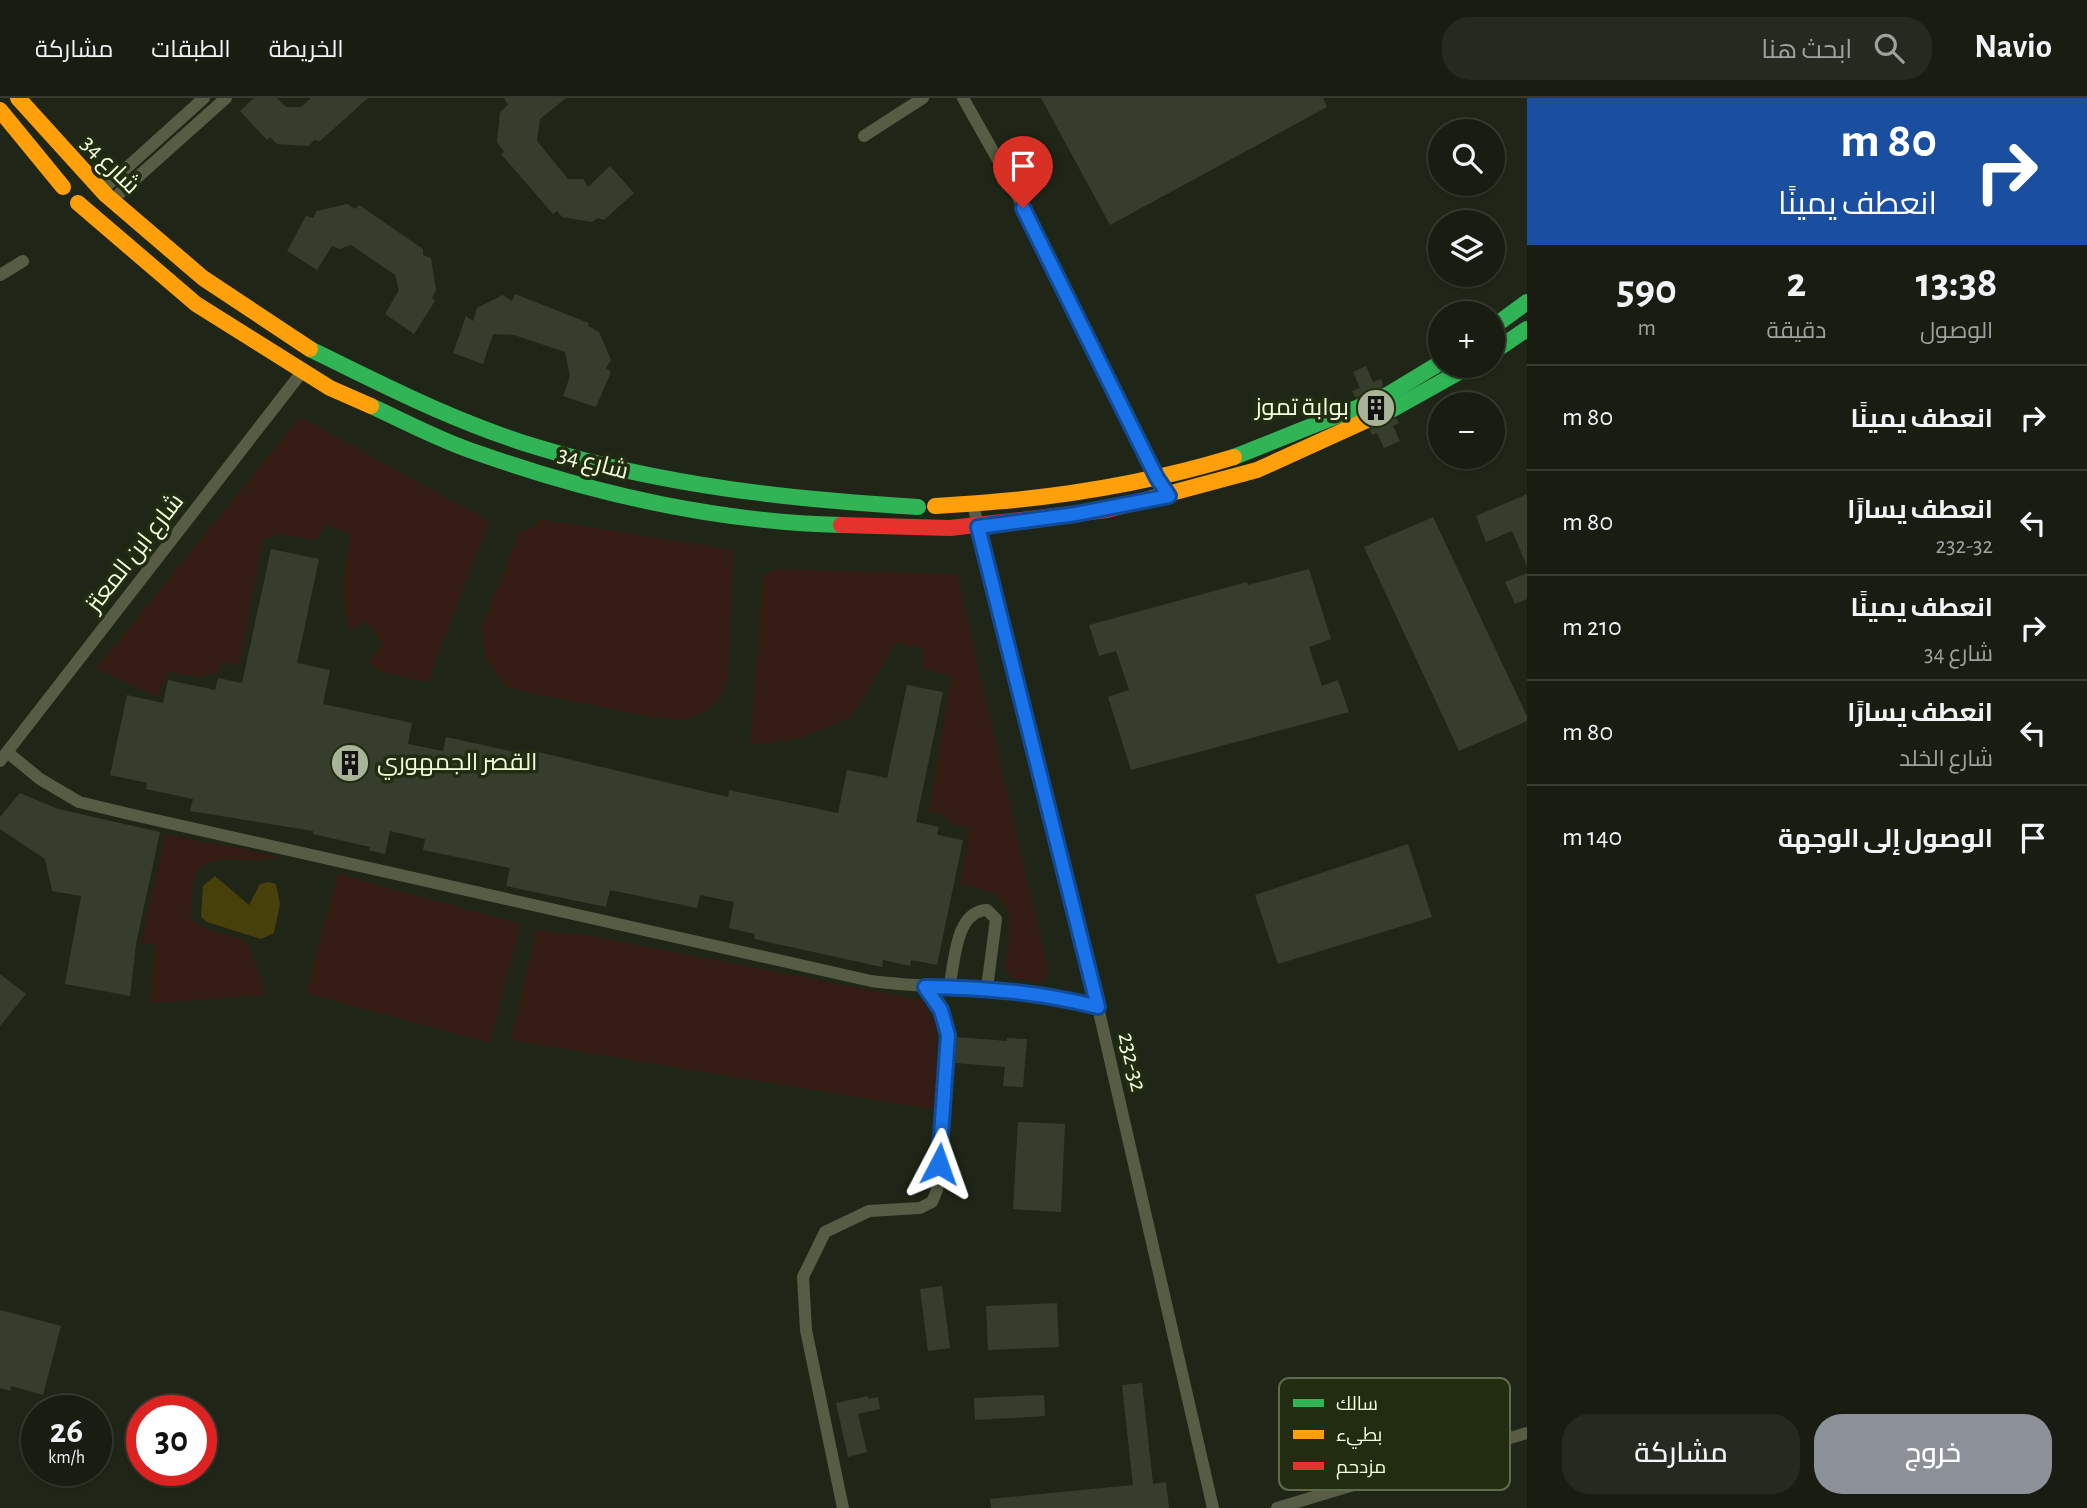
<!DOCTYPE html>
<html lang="ar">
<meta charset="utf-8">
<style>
:root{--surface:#181c11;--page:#25291f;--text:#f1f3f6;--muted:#9fa19f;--line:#363a31;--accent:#8c9099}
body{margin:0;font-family:"Alegreya Sans",Cairo,sans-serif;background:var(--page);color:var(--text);direction:rtl;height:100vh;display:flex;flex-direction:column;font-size:26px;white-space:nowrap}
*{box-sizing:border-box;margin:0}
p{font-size:23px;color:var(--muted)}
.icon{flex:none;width:38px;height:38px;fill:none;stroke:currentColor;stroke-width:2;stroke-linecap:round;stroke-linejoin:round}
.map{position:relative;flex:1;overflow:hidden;direction:ltr}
.panel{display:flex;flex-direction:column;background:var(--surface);width:560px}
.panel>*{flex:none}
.hud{background:#1a4fa0;color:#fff;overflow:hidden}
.tools{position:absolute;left:1428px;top:21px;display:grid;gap:14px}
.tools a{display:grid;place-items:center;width:77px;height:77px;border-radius:50%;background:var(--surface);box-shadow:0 2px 5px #0004,0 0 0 2px var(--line);font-size:35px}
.speed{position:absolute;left:21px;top:1297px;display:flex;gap:14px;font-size:35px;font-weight:700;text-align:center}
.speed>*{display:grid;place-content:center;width:91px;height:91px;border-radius:50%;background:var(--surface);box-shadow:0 2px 5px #0004,0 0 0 2px var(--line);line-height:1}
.speed small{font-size:18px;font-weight:400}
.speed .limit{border:10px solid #d22;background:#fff;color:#111}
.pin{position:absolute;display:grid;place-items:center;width:60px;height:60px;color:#fff;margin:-72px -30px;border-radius:50% 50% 50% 0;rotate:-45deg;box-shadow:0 0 7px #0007}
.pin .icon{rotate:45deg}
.me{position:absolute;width:77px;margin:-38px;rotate:4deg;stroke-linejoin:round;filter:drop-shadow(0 0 5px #0008)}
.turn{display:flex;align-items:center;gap:24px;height:147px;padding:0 35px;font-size:32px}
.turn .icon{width:91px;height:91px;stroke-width:2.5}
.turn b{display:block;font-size:49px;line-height:60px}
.eta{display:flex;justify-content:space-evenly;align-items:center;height:119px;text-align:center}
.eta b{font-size:42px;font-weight:600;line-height:49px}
.cta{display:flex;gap:14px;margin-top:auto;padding:14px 35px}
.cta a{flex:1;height:80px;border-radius:28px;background:var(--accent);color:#fff;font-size:28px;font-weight:600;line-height:80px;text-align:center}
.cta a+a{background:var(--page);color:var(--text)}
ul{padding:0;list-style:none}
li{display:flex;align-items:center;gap:21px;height:105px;padding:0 35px;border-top:2px solid var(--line)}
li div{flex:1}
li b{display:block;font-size:26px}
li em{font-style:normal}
header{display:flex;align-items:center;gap:42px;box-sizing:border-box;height:98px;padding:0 35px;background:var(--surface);border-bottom:2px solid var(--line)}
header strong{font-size:33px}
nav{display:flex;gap:38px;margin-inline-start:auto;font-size:24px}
.search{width:490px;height:63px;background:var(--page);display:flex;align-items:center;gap:18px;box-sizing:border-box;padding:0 24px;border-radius:28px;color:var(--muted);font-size:26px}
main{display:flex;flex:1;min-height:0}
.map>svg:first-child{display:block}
</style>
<header>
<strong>Navio</strong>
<div class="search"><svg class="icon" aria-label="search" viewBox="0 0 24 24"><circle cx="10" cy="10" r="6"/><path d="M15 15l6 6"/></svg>ابحث هنا</div>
<nav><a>الخريطة</a><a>الطبقات</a><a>مشاركة</a></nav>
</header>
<main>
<section class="panel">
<div class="hud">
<div class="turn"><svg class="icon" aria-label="right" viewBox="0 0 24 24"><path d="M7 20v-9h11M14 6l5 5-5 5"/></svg><div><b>80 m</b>انعطف يمينًا</div></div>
</div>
<div class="eta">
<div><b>13:38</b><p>الوصول</p></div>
<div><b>2</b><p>دقيقة</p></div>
<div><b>590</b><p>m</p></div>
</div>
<ul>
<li><svg class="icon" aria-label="right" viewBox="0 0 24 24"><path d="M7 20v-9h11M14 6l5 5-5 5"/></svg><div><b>انعطف يمينًا</b></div><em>80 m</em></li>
<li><svg class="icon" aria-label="left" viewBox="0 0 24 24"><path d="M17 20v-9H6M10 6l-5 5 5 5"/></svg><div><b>انعطف يسارًا</b><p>232-32</p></div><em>80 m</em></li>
<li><svg class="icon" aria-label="right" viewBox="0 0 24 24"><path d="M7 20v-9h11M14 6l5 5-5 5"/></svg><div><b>انعطف يمينًا</b><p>شارع 34</p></div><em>210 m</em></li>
<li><svg class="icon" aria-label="left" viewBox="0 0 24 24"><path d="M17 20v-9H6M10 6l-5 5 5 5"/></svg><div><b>انعطف يسارًا</b><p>شارع الخلد</p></div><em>80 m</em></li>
<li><svg class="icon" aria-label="arrive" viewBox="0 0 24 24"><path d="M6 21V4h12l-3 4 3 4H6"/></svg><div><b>الوصول إلى الوجهة</b></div><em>140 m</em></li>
</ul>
<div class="cta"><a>خروج</a><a>مشاركة</a></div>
</section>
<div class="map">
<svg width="1527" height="1410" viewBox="0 0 1527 1410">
<rect width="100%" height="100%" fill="#202617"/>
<g fill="#341c14">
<path d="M 300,319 L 489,423 L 428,584 L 382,574 L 369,564 L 383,545 L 367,524 L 350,533 C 340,499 343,471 351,436 L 325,426 L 317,442 L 278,436 L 263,442 L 239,567 L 222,564 L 217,576 L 207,576 L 205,580 L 167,574 L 158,599 L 96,570 Z"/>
<path d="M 540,421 L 734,452 L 728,581 L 719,601 L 705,614 L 684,622 L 651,619 L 508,590 L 486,561 L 481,531 L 520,433 L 535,429 Z"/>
<path d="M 776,471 L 957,476 L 1049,876 L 1041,885 L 1012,880 L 1005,870 C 1012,819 1020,796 960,786 L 969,730 L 949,725 L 945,716 L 929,714 L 951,578 L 924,571 L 922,551 L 897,544 L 851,619 L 798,641 L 750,647 L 763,478 Z"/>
<path d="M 165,736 L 277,758 C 254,770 203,749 195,779 C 192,792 192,806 191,819 C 209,840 233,832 249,847 L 266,897 L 150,905 L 155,847 L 141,845 Z"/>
<path d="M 338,776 L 521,826 L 490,945 L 306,895 Z"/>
<path d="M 536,832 L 586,837 L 922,902 L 936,926 L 936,1012 L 511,942 Z"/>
</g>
<path fill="#48400b" d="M 215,778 L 249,807 L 260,786 L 269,784 L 276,786 L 280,806 L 274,835 L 261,841 L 207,824 L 201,819 L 203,788 Z"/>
<g fill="#373d2c">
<path d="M 254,0 L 277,0 L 286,9 L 301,9 L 311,0 L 368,0 L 320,43 L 314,42 L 309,48 L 277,46 L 270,39 L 267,42 L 240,13 Z"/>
<path d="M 504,0 L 566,0 L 540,21 L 537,43 L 568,81 L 583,81 L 588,89 L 610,68 L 634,95 L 604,122 L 598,120 L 592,124 L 562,119 L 557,113 L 553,116 L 501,56 L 504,54 L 497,44 L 500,14 L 508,7 Z"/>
<path d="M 1041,0 L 1323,0 L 1327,9 L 1110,127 Z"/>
<path d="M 347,106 L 355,111 L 359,107 L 423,151 L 423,157 L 431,160 L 436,192 L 432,200 L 435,203 L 414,236 L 385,216 L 399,192 L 395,177 L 351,147 L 340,151 L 332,148 L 317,172 L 287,153 L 306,118 L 313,120 L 317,113 Z"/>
<path d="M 515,196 L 589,225 L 588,228 L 599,234 L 611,262 L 606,270 L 611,274 L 596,309 L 563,298 L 570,278 L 565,254 L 514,237 L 493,236 L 483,266 L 453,255 L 466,218 L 473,223 L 477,210 L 503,197 L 512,203 Z"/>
<path d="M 1366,268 L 1373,284 L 1381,281 L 1383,286 L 1376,298 L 1383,307 L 1383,317 L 1388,321 L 1397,321 L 1399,325 L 1393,328 L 1400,343 L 1384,350 L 1377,335 L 1372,337 L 1370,333 L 1376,323 L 1369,313 L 1369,304 L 1361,298 L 1355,299 L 1352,293 L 1360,290 L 1353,274 Z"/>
<path d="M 1527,396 L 1527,468 L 1512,433 L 1486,444 L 1476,418 Z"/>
<path d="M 1433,419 L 1527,618 L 1527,623 L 1459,653 L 1364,449 Z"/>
<path d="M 271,451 L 319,461 L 297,565 L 330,572 L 323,606 L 412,625 L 408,646 L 443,653 L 446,639 L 533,658 L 534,653 L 728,699 L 729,692 L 838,715 L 847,672 L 887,680 L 907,587 L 943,594 L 916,724 L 939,729 L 937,737 L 963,742 L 937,867 L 911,862 L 910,868 L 883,862 L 882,869 L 754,841 L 755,836 L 729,830 L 734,804 L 700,797 L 697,810 L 610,792 L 606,809 L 506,788 L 510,770 L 423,752 L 425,741 L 390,733 L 385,756 L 369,752 L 370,749 L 313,736 L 313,733 L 190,713 L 193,701 L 146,691 L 147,685 L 110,677 L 127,597 L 163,605 L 168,582 L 215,592 L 218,580 L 242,585 Z"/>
<path d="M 1309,471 L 1331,541 L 1309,549 L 1322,588 L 1338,582 L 1349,614 L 1131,672 L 1108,599 L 1129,592 L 1116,553 L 1099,558 L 1089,527 L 1247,484 L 1248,487 Z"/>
<path d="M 1527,475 L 1527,501 L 1515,506 L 1505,484 Z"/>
<path d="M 20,695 L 58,711 L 160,734 L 136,846 L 130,898 L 65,886 L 81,798 L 52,793 L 45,761 L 0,731 L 0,719 Z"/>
<path d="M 1408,746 L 1432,819 L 1278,866 L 1255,797 Z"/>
<path d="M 0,876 L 26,896 L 0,928 Z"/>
<path d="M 957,939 L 1007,943 L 1007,940 L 1027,941 L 1023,989 L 1003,988 L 1005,969 L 955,965 Z"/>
<path d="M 1018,1024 L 1065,1026 L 1061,1114 L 1013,1111 Z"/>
<path d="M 942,1188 L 950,1250 L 928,1253 L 920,1191 Z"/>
<path d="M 1057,1205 L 1059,1249 L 988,1252 L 986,1208 Z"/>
<path d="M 0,1212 L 61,1228 L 43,1297 L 11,1288 L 10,1293 L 0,1290 Z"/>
<path d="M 1142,1285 L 1153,1386 L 1166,1384 L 1169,1410 L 991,1410 L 990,1401 L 1133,1387 L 1122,1287 Z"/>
<path d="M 1044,1297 L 1045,1318 L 975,1322 L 974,1300 Z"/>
<path d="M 868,1298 L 868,1301 L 878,1299 L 880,1311 L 858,1316 L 867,1354 L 848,1359 L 836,1305 Z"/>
</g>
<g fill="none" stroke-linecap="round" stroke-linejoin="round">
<g stroke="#353c2b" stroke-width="18" stroke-dasharray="18 9" stroke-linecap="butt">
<path d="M 1359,309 L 1387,297"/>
<path d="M 1365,323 L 1393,311"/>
</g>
<g stroke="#565d44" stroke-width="12">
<path d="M 963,0 L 1011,85 L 1161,385"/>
<path d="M 864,38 L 923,0"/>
<path d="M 102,92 L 204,0"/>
<path d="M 112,102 L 226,0"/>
<path d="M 0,177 L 23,163"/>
<path d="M 973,407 L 1100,918 L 1213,1410"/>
<path d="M 7,654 L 40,681 L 79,704 L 129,716 L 871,883 C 929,891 987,887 1045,896 C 1063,899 1080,905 1098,909"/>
<path d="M 0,663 L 302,274"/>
<path d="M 949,890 C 955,864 955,813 987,812 L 996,821 L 987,890"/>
<path d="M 843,1410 L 806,1232 L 803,1179 L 825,1134 L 869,1113 L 920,1110 L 932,1104 L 937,1092 L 948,937 L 941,912 L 925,889"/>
<path d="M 1277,1410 L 1527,1335"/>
</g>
<g stroke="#30b455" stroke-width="16">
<path d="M 1493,229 L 1527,204"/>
<path d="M 310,251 C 385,288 459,326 540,350 C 666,388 788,401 918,409"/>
<path d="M 1493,254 L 1527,231"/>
<path d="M 1387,297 L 1440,265"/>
<path d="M 371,308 C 406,324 441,343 478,355 C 594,396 718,424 841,427"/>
<path d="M 1393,311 L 1470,268"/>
<path d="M 1234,359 L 1359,309"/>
</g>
<g stroke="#ff9f0a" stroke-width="16">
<path d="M 18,0 L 106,97 L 203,180 L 310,251"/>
<path d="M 0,12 L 63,89"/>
<path d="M 78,105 L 196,206 L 330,290 L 371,308"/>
<path d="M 1149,401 L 1257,372 L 1365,323"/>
<path d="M 935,408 C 1037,403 1136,389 1234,359"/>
</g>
<path stroke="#e5322d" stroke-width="16" d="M 841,427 L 950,430 L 1107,412 L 1149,401"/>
</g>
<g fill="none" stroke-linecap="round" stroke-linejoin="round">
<g stroke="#114b97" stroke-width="18">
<path id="route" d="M 939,1066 L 948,937 L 941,912 L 925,889 C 985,890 1040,894 1098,909 L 978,429 L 1076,416 L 1169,398 L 1157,380 L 1023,110"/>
</g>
<use href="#route" stroke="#1a73e8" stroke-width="12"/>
</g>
<defs>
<g id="building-disc" transform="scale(2.0125)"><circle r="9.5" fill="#a9b397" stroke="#212c11"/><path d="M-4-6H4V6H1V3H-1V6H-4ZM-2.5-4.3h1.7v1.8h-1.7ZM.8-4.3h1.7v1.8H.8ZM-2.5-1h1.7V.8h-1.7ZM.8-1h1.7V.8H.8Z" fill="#111"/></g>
</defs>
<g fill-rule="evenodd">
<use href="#building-disc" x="1376" y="310"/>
<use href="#building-disc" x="350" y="665"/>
</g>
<g text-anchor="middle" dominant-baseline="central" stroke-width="7" stroke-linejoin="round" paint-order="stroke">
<g font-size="24" fill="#f3ffdc" stroke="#212c11">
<text transform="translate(110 67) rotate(45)">شارع 34</text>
<text transform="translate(593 365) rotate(15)">شارع 34</text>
<text transform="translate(135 455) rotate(-52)">شارع ابن المعتز</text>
<text transform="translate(1132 964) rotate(77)">232-32</text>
</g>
<g font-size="24" fill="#f3ffdc" stroke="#212c11" text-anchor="end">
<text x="1349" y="310">بوابة تموز</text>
<text x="377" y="665" text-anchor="start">القصر الجمهوري</text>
</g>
</g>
<rect x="1279" y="1280" width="231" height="112" rx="10" fill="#212c11" stroke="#606b4e" stroke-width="2"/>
<rect x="1293" y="1301" width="31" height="8" fill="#30b455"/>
<rect x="1293" y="1332" width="31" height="9" fill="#ff9f0a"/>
<rect x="1293" y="1364" width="31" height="8" fill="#e5322d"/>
<g font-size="19" fill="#f3ffdc">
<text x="1336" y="1312">سالك</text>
<text x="1336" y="1343">بطيء</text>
<text x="1336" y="1375">مزدحم</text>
</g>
</svg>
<div class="tools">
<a><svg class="icon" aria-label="search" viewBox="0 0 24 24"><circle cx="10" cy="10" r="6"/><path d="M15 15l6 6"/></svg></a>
<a><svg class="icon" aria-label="layers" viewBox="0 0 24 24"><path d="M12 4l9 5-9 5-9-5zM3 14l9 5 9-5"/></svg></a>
<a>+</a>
<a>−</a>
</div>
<div class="speed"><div>26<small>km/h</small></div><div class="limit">30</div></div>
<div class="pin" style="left:1023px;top:110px;background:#d93025"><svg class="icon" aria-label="arrive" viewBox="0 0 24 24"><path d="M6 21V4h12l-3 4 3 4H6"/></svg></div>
<svg class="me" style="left:939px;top:1066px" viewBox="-20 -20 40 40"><path d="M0-17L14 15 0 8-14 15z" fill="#1a73e8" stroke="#fff" stroke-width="4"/></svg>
</div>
</main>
